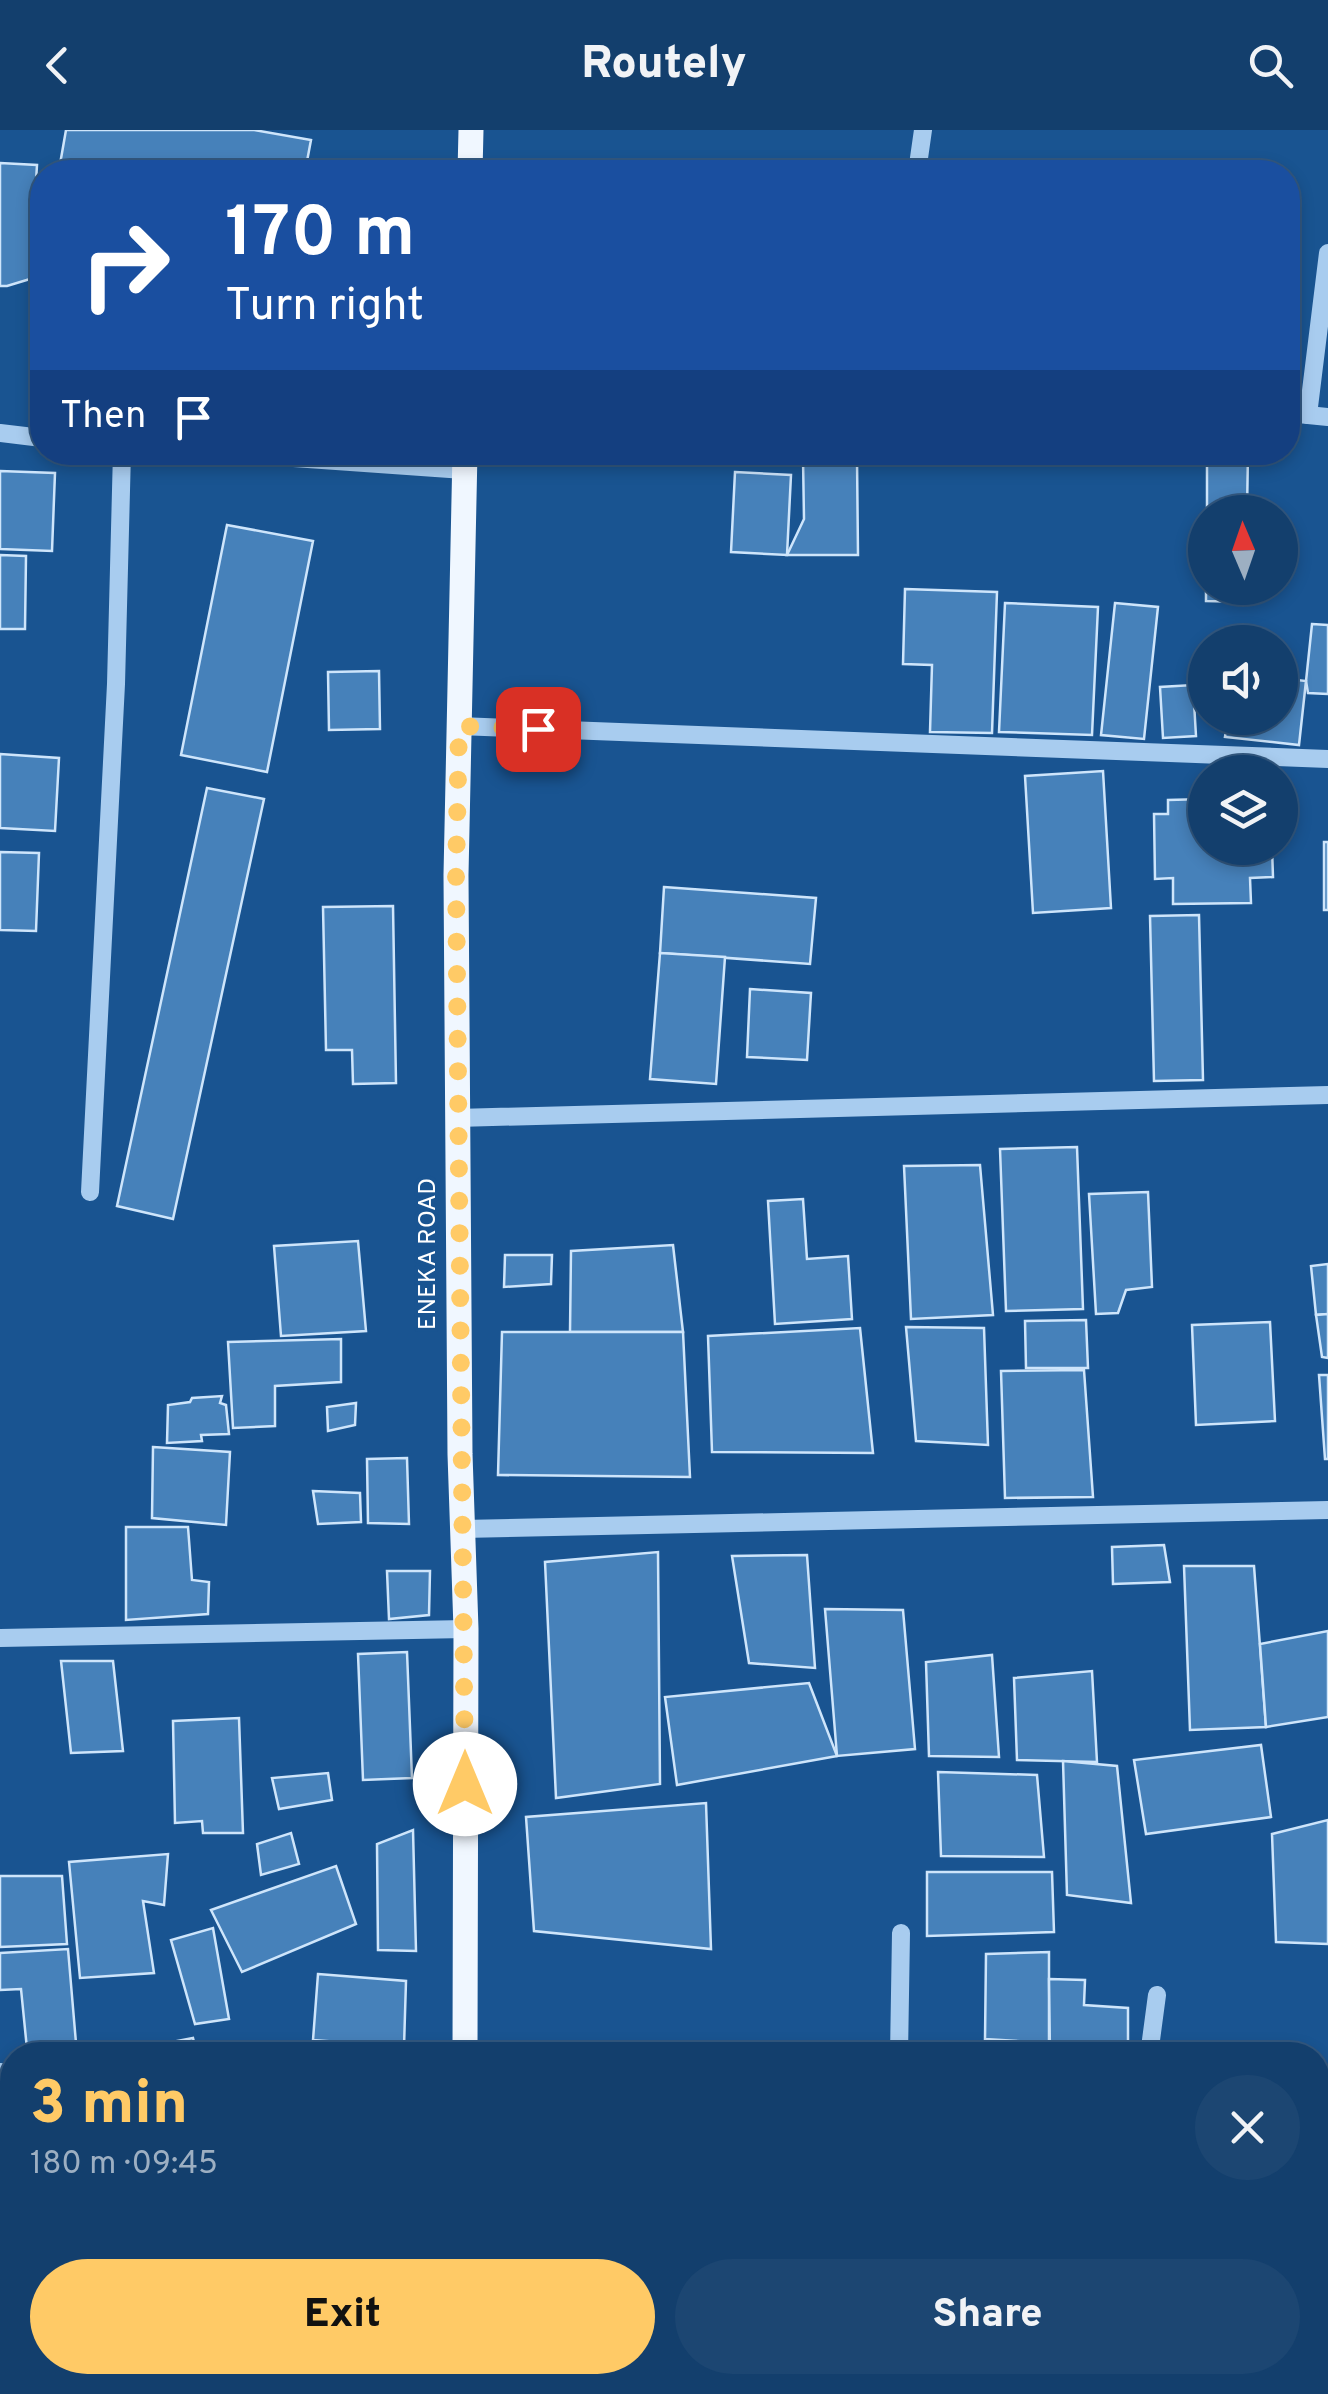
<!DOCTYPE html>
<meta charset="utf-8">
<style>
:root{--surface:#133f6d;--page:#1c4672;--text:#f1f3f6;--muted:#9dafc2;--line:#325880;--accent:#ffca66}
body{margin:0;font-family:Overpass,sans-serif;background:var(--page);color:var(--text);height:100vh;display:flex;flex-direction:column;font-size:38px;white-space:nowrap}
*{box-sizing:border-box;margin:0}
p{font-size:32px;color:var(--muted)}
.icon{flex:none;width:55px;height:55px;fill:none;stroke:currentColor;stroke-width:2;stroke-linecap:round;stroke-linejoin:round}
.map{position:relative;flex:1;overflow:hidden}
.side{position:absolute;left:0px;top:1912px;width:1330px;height:352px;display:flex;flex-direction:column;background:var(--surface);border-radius:40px 40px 0 0;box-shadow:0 5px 15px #0003,0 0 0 2px var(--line)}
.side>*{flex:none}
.banner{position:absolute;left:30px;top:30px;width:1270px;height:305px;border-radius:40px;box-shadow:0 5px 15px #0003,0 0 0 2px var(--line);background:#1a4fa0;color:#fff;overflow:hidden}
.needle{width:65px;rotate:358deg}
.controls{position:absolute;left:1188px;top:365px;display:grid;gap:20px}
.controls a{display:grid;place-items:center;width:110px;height:110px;border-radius:50%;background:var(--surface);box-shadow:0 5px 15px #0003,0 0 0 2px var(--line);font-size:50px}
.pin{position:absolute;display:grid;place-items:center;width:85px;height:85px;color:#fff;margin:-42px;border-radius:20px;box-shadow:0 5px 15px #0006}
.me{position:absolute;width:110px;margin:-55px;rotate:0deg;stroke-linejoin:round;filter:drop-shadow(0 0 8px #0008)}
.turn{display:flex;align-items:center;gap:35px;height:210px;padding:0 30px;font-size:45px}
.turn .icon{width:130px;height:130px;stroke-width:2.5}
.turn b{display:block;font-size:70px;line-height:85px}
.then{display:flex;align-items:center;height:95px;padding:0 30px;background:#0003;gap:20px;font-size:38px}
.round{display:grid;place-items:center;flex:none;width:105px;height:105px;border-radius:52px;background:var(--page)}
.head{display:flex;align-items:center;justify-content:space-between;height:170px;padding:0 30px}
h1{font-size:60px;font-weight:800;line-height:75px;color:var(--accent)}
.primary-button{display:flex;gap:20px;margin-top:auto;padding:20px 30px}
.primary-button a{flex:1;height:115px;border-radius:60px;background:var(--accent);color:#111;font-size:40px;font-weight:800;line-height:115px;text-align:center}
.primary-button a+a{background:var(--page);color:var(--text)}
header{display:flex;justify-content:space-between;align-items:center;height:130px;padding:0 30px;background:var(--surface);font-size:45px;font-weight:800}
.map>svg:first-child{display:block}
</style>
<header><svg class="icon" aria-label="back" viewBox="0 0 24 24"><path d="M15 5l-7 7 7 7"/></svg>Routely<svg class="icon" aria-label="search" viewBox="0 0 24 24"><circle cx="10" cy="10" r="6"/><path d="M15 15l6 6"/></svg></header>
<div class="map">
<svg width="1328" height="2264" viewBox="0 0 1328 2264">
<rect width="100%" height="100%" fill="#195491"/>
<g fill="#4681ba" stroke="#cee5fb" stroke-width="2.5">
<path d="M 66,0 L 254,0 L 311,10 L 305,42 L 75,42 L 59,40 Z"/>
<path d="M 0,33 L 37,35 L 30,149 L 7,156 L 0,156 Z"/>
<rect x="374" y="36" width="37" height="6"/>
<rect x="35" y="174" width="7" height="112"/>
<path d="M 1207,322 L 1248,322 L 1247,382 L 1207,382 Z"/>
<path d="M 803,328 L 857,328 L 858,425 L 787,425 L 804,389 Z"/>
<path d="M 0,341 L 55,343 L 52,421 L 0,419 Z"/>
<path d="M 735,342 L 791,345 L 787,425 L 731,422 Z"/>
<path d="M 227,395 L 313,411 L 267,642 L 181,625 Z"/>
<path d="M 0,425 L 26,426 L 25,499 L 0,499 Z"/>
<path d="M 1206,458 L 1246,458 L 1246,472 L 1206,471 Z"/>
<path d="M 905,459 L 997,462 L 992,603 L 930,602 L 932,535 L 903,534 Z"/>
<path d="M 1005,473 L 1098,477 L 1092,605 L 999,602 Z"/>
<path d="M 1115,473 L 1158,477 L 1144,609 L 1101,605 Z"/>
<path d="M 1312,494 L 1328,495 L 1328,564 L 1308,563 L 1306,551 Z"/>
<path d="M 379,541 L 380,599 L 329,600 L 328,542 Z"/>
<path d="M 1280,548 L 1306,551 L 1299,615 L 1225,607 L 1228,588 L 1280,588 Z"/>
<path d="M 1193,555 L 1196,606 L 1163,608 L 1160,557 Z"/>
<path d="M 0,624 L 59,628 L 55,701 L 0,698 Z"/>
<path d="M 1103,641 L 1111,778 L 1033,783 L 1025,646 Z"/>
<path d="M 207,658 L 264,669 L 173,1089 L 117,1076 Z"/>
<path d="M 1205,669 L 1205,718 L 1272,718 L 1273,747 L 1250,748 L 1251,773 L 1173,774 L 1173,748 L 1155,749 L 1154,684 L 1168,684 L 1168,670 Z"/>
<rect x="1324" y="712" width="4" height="68"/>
<path d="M 0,722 L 39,723 L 36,801 L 0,800 Z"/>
<path d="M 664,757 L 816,768 L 810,834 L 660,823 Z"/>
<path d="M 393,776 L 396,953 L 353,954 L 352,920 L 326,920 L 323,777 Z"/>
<path d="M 1199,785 L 1203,950 L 1154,951 L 1150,786 Z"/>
<path d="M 660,823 L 725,827 L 716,954 L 650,949 Z"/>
<path d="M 750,859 L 811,863 L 807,930 L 747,927 Z"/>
<path d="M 1077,1017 L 1083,1179 L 1006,1181 L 1000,1019 Z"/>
<path d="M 980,1035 L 993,1185 L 911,1189 L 904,1036 Z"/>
<path d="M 1148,1062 L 1152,1157 L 1126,1160 L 1118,1183 L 1096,1184 L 1089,1064 Z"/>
<path d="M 803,1069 L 807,1129 L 848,1126 L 852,1189 L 775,1194 L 768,1071 Z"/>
<path d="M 358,1111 L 366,1201 L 281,1206 L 274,1116 Z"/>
<path d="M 673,1115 L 683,1202 L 570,1202 L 571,1121 Z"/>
<path d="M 505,1125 L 552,1125 L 551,1154 L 504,1157 Z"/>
<path d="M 1328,1134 L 1328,1184 L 1316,1185 L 1311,1136 Z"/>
<path d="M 1328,1184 L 1328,1228 L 1322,1227 L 1316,1185 Z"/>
<path d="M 1086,1190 L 1088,1238 L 1026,1238 L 1025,1191 Z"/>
<path d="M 1270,1192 L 1275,1291 L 1196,1295 L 1192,1195 Z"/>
<path d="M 906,1197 L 984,1198 L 988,1315 L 916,1311 Z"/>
<path d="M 860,1198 L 873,1323 L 712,1322 L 708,1206 Z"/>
<path d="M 502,1202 L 683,1202 L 690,1347 L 498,1345 Z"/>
<path d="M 341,1209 L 341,1252 L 275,1256 L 275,1296 L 233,1298 L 228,1212 Z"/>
<path d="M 1084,1240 L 1093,1367 L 1005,1368 L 1001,1241 Z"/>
<path d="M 1319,1245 L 1328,1245 L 1328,1329 L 1325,1329 Z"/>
<path d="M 222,1266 L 220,1273 L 226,1275 L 229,1304 L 201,1305 L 202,1311 L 167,1313 L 168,1275 L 190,1272 L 192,1268 Z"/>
<path d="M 356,1273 L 355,1295 L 328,1301 L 327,1277 Z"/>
<path d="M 153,1317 L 230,1322 L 226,1395 L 152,1388 Z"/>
<path d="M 407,1328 L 409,1394 L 368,1393 L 367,1329 Z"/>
<path d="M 313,1361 L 360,1363 L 361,1392 L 318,1394 Z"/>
<path d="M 126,1397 L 188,1397 L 192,1450 L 209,1452 L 208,1484 L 126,1490 Z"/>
<path d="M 1164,1415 L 1170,1452 L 1113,1454 L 1112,1417 Z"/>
<path d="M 658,1422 L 660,1654 L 556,1668 L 545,1432 Z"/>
<path d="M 807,1425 L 815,1538 L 749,1533 L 732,1426 Z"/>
<path d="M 1184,1436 L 1254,1436 L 1266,1597 L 1190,1600 Z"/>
<path d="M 387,1441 L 430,1441 L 429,1485 L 389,1489 Z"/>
<path d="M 825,1479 L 903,1480 L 915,1619 L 837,1626 Z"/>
<path d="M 1328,1501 L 1328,1587 L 1266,1597 L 1260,1514 Z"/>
<path d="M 407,1522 L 412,1648 L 363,1650 L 358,1524 Z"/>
<path d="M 992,1525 L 999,1627 L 929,1626 L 926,1532 Z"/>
<path d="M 61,1531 L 113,1531 L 123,1621 L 71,1623 Z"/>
<path d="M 1092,1541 L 1097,1632 L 1017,1630 L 1014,1548 Z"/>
<path d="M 809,1553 L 837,1626 L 677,1655 L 665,1567 Z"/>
<path d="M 239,1588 L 243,1703 L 203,1703 L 202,1691 L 175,1693 L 173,1591 Z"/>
<path d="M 1261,1615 L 1271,1687 L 1146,1704 L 1134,1630 Z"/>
<path d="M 1063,1631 L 1117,1636 L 1131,1773 L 1067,1765 Z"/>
<path d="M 938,1642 L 1037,1645 L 1044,1727 L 941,1726 Z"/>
<path d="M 328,1643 L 332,1670 L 279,1679 L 272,1648 Z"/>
<path d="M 706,1673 L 711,1819 L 534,1801 L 526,1687 Z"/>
<path d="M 1328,1690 L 1328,1814 L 1276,1812 L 1272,1704 Z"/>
<path d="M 413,1700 L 416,1821 L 378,1820 L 377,1714 Z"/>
<path d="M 291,1703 L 299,1734 L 261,1745 L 257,1714 Z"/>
<path d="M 168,1724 L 164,1775 L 143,1771 L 154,1843 L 80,1848 L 69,1732 Z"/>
<path d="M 336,1736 L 356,1794 L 242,1842 L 211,1780 Z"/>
<path d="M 927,1742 L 1052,1742 L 1054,1802 L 927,1806 Z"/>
<path d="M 0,1746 L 62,1746 L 67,1814 L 0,1817 Z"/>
<path d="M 213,1798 L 229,1889 L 195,1894 L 171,1810 Z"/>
<path d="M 68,1819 L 76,1913 L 27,1919 L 21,1859 L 0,1860 L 0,1823 Z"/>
<path d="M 1049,1822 L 1049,1913 L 985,1909 L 986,1824 Z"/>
<path d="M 318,1844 L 406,1851 L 404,1917 L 313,1910 Z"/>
<path d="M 1049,1849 L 1085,1850 L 1084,1875 L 1128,1878 L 1128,1924 L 1050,1925 Z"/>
<path d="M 193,1908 L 197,1925 L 143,1925 L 141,1918 Z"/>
<path d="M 307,1915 L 307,1925 L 237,1925 L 237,1916 Z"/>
<path d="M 1328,1950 L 1328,2041 L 1318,2041 L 1318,1951 Z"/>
<path d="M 0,1992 L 12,1992 L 12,2155 L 0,2058 Z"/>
<path d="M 1328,2149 L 1328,2231 L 1318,2201 L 1318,2155 Z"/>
<path d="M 508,2252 L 541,2252 L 539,2264 L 507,2264 Z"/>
<path d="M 924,2252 L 1069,2252 L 1070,2264 L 924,2264 Z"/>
<rect x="1254" y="2252" width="43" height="12"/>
<path d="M 694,2257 L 801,2264 L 693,2264 Z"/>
</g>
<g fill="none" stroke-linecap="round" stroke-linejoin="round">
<g stroke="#a8ccef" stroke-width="18">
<path d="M 917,42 L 923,0"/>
<path d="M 1288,283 L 1328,287"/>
<path d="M 1308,285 L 1328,123"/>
<path d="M 0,303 L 42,308"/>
<path d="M 209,322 L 464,340"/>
<path d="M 459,596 L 1328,629"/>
<path d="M 457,988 L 1328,965"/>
<path d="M 90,1062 L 116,554 L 122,322"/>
<path d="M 462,1399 L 1328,1380"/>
<path d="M 0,1508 L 466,1499"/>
<path d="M 899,1925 L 901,1803"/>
<path d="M 1149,1925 L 1157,1865"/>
<path d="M 0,1942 L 12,1943"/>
<path d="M 884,2264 L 884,2252"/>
</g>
<g stroke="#f0f7ff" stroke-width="25">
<path d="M 470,42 L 471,0"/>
<path d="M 465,1925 L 466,1499 L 460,1324 L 456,745 L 465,322"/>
<path d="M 456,2264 L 456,2252"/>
</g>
</g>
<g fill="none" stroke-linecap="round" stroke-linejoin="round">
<path stroke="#ffca66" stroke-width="18" stroke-dasharray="0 32.4" d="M 465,1654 L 456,745 L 459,596 L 538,599"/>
</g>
<g text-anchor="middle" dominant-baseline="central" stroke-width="8" stroke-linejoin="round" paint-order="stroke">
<g font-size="25" fill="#fff" stroke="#195491">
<text transform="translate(429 1124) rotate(-90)">ENEKA ROAD</text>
</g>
</g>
</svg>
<div class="controls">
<a><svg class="needle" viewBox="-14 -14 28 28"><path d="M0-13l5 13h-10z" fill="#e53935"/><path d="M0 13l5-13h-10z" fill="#9dafc2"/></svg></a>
<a><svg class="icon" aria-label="sound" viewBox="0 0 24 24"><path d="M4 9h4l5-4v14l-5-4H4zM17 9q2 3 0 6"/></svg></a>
<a><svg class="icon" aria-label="layers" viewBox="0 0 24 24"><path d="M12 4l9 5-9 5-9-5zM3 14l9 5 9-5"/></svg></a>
</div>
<div class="pin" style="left:538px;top:599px;background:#d93025"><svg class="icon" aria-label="arrive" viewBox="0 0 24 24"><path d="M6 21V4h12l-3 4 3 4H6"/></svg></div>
<svg class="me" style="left:465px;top:1654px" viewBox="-20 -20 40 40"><circle r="19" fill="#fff"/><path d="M0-13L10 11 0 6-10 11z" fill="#ffca66"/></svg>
<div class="banner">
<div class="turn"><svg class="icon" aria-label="right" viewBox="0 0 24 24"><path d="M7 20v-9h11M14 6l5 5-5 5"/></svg><div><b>170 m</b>Turn right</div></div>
<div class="then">Then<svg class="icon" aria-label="arrive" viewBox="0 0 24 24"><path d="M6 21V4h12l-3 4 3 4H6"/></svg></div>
</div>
<section class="side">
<div class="head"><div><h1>3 min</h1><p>180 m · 09:45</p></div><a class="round"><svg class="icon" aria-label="close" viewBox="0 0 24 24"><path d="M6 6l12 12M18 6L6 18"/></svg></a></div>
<div class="primary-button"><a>Exit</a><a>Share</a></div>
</section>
</div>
